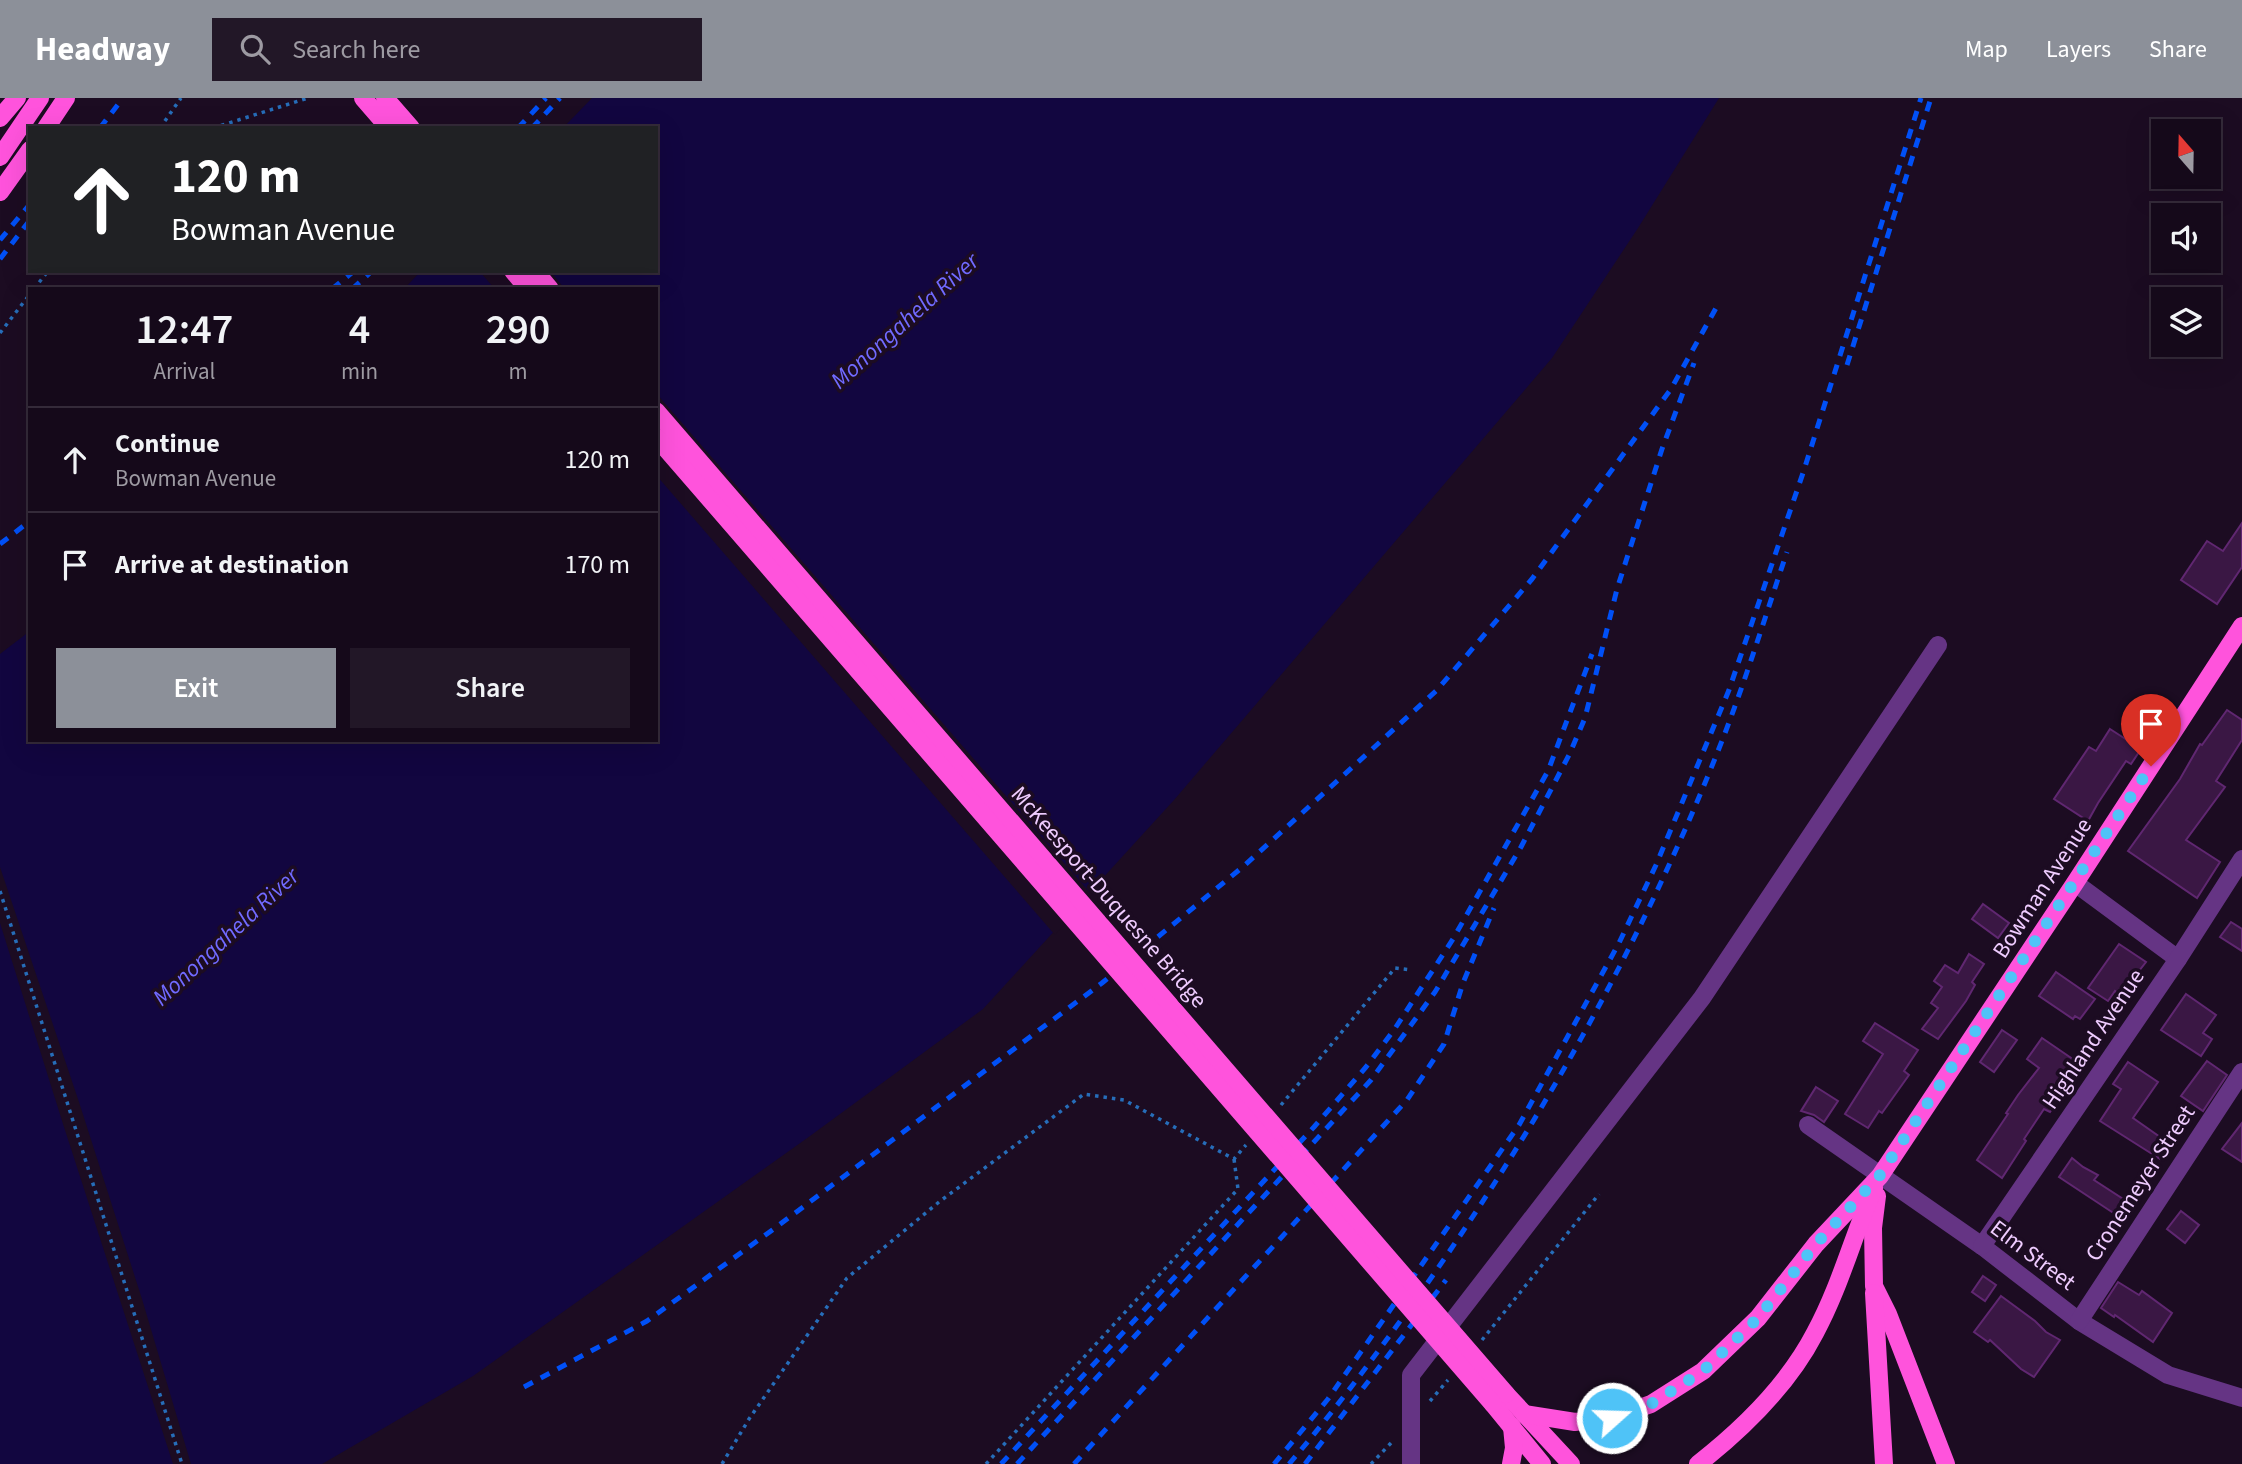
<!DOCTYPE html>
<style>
:root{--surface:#15091a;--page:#221727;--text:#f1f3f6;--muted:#9d9aa2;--line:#342a39;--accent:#8c9099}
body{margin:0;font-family:"Source Sans 3",sans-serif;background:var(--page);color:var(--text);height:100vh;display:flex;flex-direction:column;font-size:26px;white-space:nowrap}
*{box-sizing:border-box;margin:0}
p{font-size:23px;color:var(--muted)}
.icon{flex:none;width:38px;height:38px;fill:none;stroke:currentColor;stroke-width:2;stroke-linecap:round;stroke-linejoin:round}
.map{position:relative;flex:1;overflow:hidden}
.drawer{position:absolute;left:28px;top:189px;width:630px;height:455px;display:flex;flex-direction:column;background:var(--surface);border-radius:0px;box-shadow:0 7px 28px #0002,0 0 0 2px var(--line)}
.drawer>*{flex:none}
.banner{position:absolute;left:28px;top:28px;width:630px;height:147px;border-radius:0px;box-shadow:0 7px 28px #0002,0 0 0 2px var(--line);background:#202124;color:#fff;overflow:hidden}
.needle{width:46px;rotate:340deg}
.fabs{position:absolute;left:2151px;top:21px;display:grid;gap:14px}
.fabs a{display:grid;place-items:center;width:70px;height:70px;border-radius:0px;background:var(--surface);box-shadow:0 7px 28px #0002,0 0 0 2px var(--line);font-size:35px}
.pin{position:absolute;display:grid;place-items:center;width:60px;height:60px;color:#fff;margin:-72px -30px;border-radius:50% 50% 50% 0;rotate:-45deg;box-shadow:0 0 7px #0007}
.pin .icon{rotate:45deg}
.me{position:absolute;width:77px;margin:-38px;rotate:70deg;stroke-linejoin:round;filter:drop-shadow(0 0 5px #0008)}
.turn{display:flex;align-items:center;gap:24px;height:147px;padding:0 28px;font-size:32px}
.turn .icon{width:91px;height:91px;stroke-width:2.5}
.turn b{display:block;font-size:49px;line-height:60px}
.eta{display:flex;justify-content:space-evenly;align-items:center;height:119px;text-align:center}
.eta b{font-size:42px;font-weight:600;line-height:49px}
.cta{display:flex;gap:14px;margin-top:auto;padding:14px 28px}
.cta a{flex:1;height:80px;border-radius:0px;background:var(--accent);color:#fff;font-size:28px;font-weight:600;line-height:80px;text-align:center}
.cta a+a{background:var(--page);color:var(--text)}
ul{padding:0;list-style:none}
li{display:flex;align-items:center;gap:21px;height:105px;padding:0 28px;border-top:2px solid var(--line)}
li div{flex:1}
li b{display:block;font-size:26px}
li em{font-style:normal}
header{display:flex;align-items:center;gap:42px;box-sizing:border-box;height:98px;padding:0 35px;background:var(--accent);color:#fff}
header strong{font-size:33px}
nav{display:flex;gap:38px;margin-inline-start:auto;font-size:24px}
.search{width:490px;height:63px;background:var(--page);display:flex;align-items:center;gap:18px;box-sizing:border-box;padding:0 24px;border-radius:0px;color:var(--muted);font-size:26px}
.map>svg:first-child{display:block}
</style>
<header>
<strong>Headway</strong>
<div class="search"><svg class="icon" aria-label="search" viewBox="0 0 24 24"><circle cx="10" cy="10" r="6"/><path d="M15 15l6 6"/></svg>Search here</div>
<nav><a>Map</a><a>Layers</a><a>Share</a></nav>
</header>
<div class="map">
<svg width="2242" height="1366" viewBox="0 0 2242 1366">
<rect width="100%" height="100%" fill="#1c0c22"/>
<path fill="#120640" d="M 592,0 L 1719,0 L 1638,130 L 1552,260 L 1174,702 L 983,911 L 810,1038 L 473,1278 L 322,1366 L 0,1366 L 0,556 L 30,533 L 30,642 L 656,642 L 656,191 L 404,191 L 421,173 L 656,173 L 656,30 L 563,30 Z"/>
<g fill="#1c0c22">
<path d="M 479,173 L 550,173 L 565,191 L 495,191 Z"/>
<path d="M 656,295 L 1092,797 L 1055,837 L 656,377 Z"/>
<path d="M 0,769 L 79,1004 L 142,1201 L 191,1366 L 173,1366 L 63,1026 L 0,825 Z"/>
</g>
<g fill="#3a1744" stroke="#602771" stroke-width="2">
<path d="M 2242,425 L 2242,469 L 2217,506 L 2181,482 L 2207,443 L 2223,453 Z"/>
<path d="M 2227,612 L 2242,622 L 2242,642 L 2216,683 L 2225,689 L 2186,742 L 2220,764 L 2197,800 L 2128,753 L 2180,681 L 2200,646 L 2202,647 Z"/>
<path d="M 2110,631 L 2141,651 L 2131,666 L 2126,663 L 2098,705 L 2088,723 L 2054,701 L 2089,649 L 2096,653 Z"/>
<path d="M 1983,806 L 2009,825 L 1998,840 L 1972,821 Z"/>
<path d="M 2231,824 L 2242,831 L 2242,853 L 2220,839 Z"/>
<path d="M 2119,846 L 2146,864 L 2120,897 L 2115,893 L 2108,903 L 2088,890 Z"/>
<path d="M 1969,856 L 1984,866 L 1972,884 L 1975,887 L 1966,903 L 1938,941 L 1922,931 L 1938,910 L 1931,905 L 1942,889 L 1934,883 L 1945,867 L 1958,875 Z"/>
<path d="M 2056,874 L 2095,901 L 2080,921 L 2075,918 L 2073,921 L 2039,898 Z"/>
<path d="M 2186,896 L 2216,917 L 2203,935 L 2212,941 L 2201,958 L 2161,932 Z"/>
<path d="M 1875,925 L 1918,952 L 1904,973 L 1909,977 L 1882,1015 L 1879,1013 L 1868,1030 L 1845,1016 L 1883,956 L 1863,943 Z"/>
<path d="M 2002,932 L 2017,942 L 1994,974 L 1980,964 Z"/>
<path d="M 2042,940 L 2077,964 L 2057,993 L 2062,996 L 2050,1014 L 2044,1011 L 2024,1041 L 2026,1043 L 2002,1080 L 1977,1062 L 2008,1016 L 2006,1015 L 2018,997 L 2039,970 L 2027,961 Z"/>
<path d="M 2207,963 L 2227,977 L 2203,1013 L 2181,998 Z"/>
<path d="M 2128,964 L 2158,984 L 2133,1020 L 2170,1046 L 2160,1061 L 2100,1023 L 2121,991 L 2113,986 Z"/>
<path d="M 1816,989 L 1838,1003 L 1824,1024 L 1814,1017 L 1801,1013 Z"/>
<path d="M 2242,1025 L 2242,1064 L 2222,1051 Z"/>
<path d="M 2072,1060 L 2083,1069 L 2098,1077 L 2094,1082 L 2134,1108 L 2124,1122 L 2059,1079 Z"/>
<path d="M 2181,1113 L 2199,1127 L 2185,1145 L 2167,1131 Z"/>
<path d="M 1983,1178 L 1996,1187 L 1985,1203 L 1972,1194 Z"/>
<path d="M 2118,1184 L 2139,1197 L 2142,1193 L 2172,1215 L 2153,1244 L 2115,1217 L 2114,1219 L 2101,1210 Z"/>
<path d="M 2001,1198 L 2035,1223 L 2046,1234 L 2060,1242 L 2034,1279 L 2021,1271 L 1990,1242 L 1988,1244 L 1974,1234 Z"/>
</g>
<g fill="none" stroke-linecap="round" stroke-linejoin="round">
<g stroke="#266db9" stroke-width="3.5" stroke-dasharray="3.5 5" stroke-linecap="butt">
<path d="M 160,30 L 181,0"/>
<path d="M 213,30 L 308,0"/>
<path d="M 34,191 L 48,173"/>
<path d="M 0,235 L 30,196"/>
<path d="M 0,793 L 182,1366"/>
<path d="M 1281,1007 L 1395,870 L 1412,872"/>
<path d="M 1482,1242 L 1599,1096"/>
<path d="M 1430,1303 L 1448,1282"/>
<path d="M 722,1366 L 749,1321 L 847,1180 L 939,1104 L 1084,996 L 1124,1002 L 1234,1061 L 1246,1047"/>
<path d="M 986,1366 L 1238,1091 L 1234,1061"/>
<path d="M 1371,1366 L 1391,1345"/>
</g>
<g stroke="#653484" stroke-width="18">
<path d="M 2075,785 L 2178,861"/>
<path d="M 1808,1027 L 1982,1148 L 2079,1223 L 2168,1277 L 2242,1300"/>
<path d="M 1982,1148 L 2178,861 L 2242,761"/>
<path d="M 2079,1223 L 2242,974"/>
<path d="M 1411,1366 L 1411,1277 L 1702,900 L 1938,547"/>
</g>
<g stroke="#ff53dc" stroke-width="18">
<path d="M 363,0 L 389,30"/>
<path d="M 385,0 L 411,30"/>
<path d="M 0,20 L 17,0"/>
<path d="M 46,30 L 66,0"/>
<path d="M 0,59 L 40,0"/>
<path d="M 0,94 L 30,52"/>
<path d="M 513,173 L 528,191"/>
<path d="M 535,173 L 550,191"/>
<path d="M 1877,1098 L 1873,1130 L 1874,1188 L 1888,1216 L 1946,1366"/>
<path d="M 1874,1195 L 1884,1366"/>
<path d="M 1506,1296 L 1571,1366"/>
<path d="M 1493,1306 L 1542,1366"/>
<path d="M 1524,1316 L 1575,1324 L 1612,1320 L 1651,1306 L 1703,1273 L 1758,1220 L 1816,1146 L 1880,1078 L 2075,785 L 2242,528"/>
<path d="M 1511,1366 L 1514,1350 L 1512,1329"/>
<path d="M 1698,1366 C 1744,1330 1788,1287 1815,1235 C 1840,1189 1853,1138 1874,1090"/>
</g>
<g stroke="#0050f7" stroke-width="5" stroke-dasharray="10 9" stroke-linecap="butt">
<path d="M 100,30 L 123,0"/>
<path d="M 518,30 L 546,0"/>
<path d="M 532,30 L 560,0"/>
<path d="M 0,142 L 30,106"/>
<path d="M 0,161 L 30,122"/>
<path d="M 332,191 L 354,173"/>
<path d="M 352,191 L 372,173"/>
<path d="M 1847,267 L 1931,0"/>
<path d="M 0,446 L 30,423"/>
<path d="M 524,1289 L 647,1223 L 775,1130 L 1102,885 L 1245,767 L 1437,592 L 1532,481 L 1671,291 L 1716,210"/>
<path d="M 1001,1366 L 1314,1029 L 1366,969 L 1394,932 L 1453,841 L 1548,673 L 1592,556"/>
<path d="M 1017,1366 L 1371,982 L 1435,894 L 1521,749 L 1569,657 L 1585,620 L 1617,491 L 1662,351 L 1694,265"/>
<path d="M 1074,1366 L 1407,1002 L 1444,946 L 1463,885 L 1494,810"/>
<path d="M 1274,1366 L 1328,1301 L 1519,1027 L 1619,845 L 1656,767 L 1729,592 L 1804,372 L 1921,0"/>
<path d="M 1289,1366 C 1337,1310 1381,1250 1424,1190 C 1541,1024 1640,847 1716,658 C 1743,591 1764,522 1787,454"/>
<path d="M 1305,1366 L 1446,1182"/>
</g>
<g stroke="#ff53dc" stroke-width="18">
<path d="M 656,313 L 1506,1296"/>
<path d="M 656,339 L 1493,1306"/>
</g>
</g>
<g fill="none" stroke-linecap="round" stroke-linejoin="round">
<path stroke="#4fc3f7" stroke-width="12" stroke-dasharray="0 21.6" d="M 1612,1320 L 1651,1306 L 1703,1273 L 1758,1220 L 1816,1146 L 1880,1077 L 2151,668"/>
</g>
<g text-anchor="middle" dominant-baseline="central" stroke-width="7" stroke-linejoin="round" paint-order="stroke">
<g font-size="23" fill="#efccff" stroke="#1c0c22">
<text transform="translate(2042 790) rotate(-57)">Bowman Avenue</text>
<text transform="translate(1109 799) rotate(49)">McKeesport-Duquesne Bridge</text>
<text transform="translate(2093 941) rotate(-56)">Highland Avenue</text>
<text transform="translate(2140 1085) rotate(-57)">Cronemeyer Street</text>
<text transform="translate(2033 1157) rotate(37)">Elm Street</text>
</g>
<g font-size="24" font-style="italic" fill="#716aff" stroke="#1c0c22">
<text transform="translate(905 223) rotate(-42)">Monongahela River</text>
<text transform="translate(226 839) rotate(-43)">Monongahela River</text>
</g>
</g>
</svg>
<div class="fabs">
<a><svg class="needle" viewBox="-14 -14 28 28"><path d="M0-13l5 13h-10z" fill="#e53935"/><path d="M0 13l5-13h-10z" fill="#9d9aa2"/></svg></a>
<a><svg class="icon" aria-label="sound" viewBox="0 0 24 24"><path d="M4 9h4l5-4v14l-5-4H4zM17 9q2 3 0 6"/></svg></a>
<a><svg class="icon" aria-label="layers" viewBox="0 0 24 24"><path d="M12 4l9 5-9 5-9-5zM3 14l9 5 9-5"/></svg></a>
</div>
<div class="pin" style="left:2151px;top:668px;background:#d93025"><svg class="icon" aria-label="arrive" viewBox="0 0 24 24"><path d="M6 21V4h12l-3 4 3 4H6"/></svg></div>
<svg class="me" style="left:1612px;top:1320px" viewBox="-20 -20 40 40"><circle r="17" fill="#4fc3f7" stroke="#fff" stroke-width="3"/><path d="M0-11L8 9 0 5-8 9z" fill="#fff"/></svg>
<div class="banner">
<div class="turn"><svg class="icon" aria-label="ahead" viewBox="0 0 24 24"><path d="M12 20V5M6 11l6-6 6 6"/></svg><div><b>120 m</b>Bowman Avenue</div></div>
</div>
<section class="drawer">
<div class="eta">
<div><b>12:47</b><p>Arrival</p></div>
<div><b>4</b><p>min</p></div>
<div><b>290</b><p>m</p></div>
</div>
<ul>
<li><svg class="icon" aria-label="ahead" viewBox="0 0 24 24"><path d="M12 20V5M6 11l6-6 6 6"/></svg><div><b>Continue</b><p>Bowman Avenue</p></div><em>120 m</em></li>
<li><svg class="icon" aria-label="arrive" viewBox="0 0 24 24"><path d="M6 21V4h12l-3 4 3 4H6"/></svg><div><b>Arrive at destination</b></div><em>170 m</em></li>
</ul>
<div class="cta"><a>Exit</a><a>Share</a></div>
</section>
</div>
